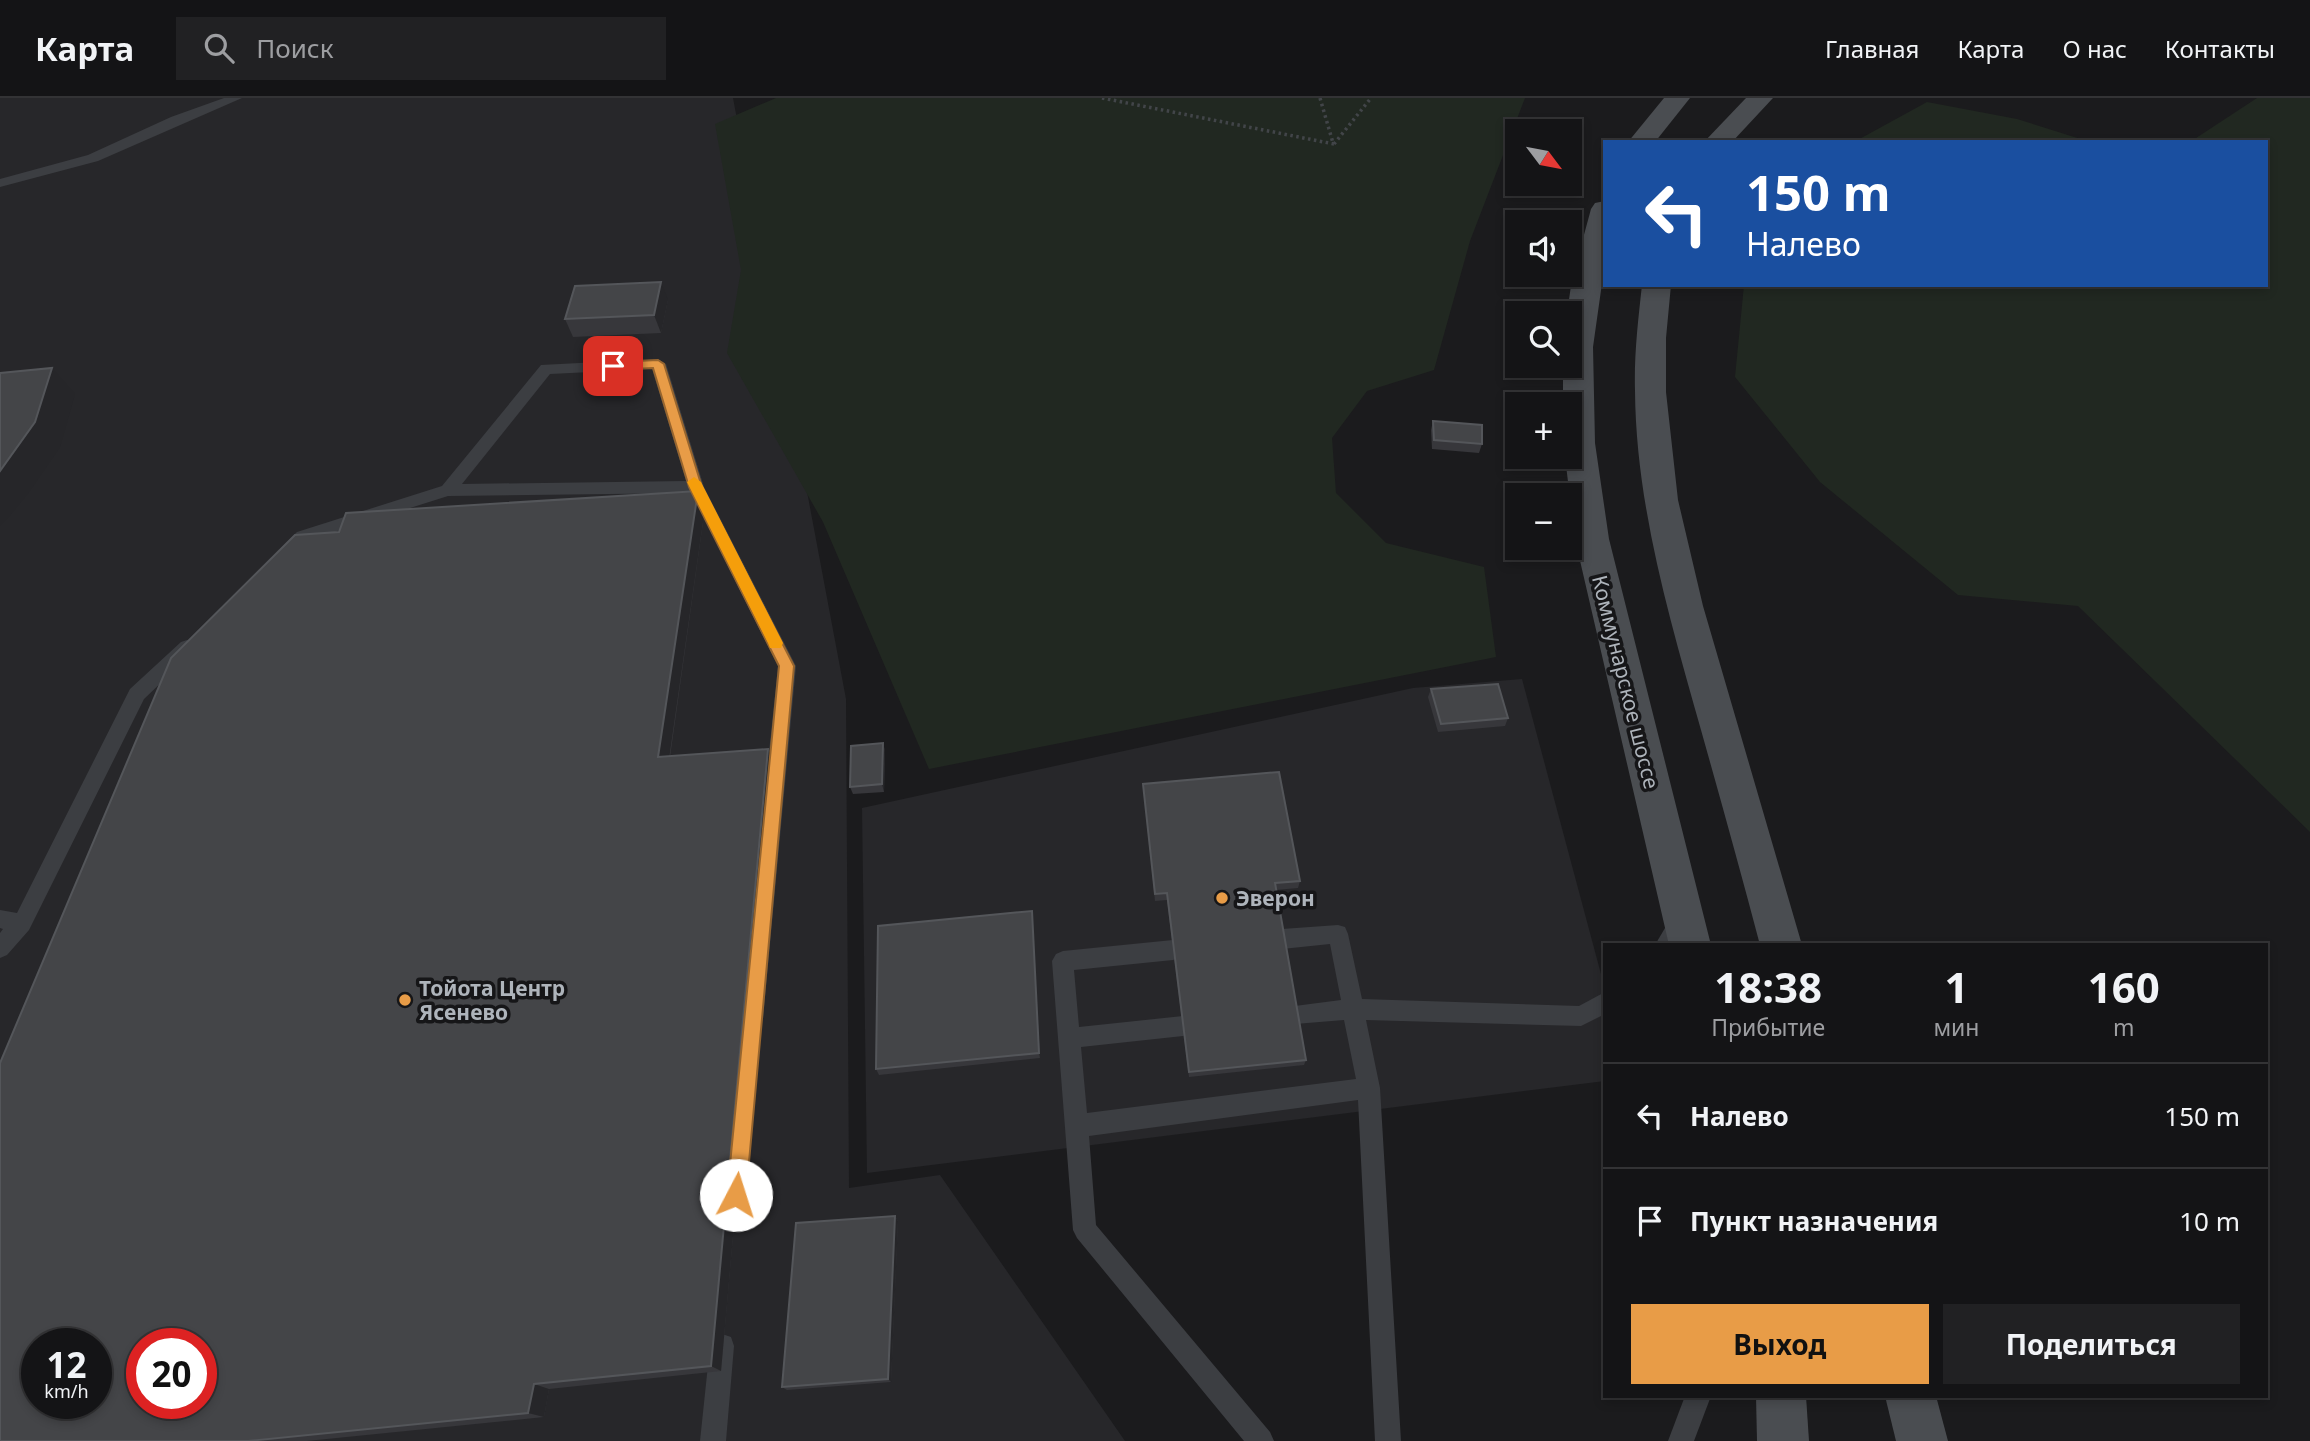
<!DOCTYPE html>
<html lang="ru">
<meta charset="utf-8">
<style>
:root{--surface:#141416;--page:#212123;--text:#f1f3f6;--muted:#9d9ea1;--line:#333335;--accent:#e89c47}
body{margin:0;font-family:"Noto Sans",sans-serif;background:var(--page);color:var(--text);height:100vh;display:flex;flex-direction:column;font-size:26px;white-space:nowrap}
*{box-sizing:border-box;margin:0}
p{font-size:23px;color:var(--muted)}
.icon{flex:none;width:38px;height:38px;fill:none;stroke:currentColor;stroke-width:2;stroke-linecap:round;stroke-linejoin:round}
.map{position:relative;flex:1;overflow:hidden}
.drawer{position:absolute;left:1603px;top:845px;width:665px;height:455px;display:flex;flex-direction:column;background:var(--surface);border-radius:0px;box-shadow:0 4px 10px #0003,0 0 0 2px var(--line)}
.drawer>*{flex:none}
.guide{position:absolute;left:1603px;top:42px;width:665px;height:147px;border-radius:0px;box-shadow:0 4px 10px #0003,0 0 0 2px var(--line);background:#1a4fa0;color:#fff;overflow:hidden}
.needle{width:46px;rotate:122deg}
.buttons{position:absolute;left:1505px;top:21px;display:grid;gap:14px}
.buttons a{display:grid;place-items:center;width:77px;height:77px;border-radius:0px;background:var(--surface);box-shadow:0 4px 10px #0003,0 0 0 2px var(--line);font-size:35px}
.speed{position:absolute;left:21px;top:1230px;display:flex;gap:14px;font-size:35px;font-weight:700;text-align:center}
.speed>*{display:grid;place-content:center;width:91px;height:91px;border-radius:50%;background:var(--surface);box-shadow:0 4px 10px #0003,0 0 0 2px var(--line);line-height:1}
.speed small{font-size:18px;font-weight:400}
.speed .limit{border:10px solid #d22;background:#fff;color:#111}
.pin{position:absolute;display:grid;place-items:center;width:60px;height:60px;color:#fff;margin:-30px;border-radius:14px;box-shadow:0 4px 10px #0006}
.me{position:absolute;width:77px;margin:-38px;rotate:5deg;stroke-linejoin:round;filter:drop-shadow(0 0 5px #0008)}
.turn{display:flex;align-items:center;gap:24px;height:147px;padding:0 28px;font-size:32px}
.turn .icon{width:91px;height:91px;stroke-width:2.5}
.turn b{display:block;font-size:49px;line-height:60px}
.eta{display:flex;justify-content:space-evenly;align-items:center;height:119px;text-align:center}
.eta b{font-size:42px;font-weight:700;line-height:49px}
.cta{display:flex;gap:14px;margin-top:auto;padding:14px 28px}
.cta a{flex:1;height:80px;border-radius:0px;background:var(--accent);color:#111;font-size:28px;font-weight:700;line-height:80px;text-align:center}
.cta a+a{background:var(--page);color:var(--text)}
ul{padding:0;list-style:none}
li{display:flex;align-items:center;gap:21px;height:105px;padding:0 28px;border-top:2px solid var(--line)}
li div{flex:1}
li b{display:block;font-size:26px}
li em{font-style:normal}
header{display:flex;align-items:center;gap:42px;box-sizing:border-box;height:98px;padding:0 35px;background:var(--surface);border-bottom:2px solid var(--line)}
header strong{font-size:33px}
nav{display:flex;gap:38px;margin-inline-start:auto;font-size:24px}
.search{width:490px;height:63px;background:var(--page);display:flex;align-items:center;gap:18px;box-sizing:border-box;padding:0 24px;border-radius:0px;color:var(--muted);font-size:26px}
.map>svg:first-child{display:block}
</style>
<header>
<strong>Карта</strong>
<div class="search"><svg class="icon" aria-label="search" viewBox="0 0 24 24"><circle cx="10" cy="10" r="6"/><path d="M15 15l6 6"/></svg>Поиск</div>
<nav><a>Главная</a><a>Карта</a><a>О нас</a><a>Контакты</a></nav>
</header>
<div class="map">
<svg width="2310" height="1343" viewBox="0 0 2310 1343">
<rect width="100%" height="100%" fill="#1b1b1d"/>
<g fill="#27272a" fill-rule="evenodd">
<path d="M 0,0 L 733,0 L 846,601 L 849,1090 L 940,1077 L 1125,1343 L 0,1343 ZM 37,1246 L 96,1246 L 96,1306 L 37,1306 ZM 142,1246 L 201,1246 L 201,1306 L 142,1306 Z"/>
<path d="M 1522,581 L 1605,891 L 1605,983 L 867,1075 L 862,710 L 1413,590 Z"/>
</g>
<g fill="#212821">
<path d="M 776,0 L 1525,0 L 1470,143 L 1434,272 L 1367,293 L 1332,340 L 1336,395 L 1386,445 L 1484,469 L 1496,559 L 929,671 L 823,424 L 727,255 L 741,172 L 715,26 Z"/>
<path d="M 2257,0 L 2310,0 L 2310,734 L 2078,508 L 1958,497 L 1820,384 L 1735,279 L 1744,187 L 2266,187 L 2266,44 L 2190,44 Z"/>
<path d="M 1927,4 L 2017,21 L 2090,44 L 1854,44 Z"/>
</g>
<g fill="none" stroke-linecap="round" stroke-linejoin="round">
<g stroke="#424549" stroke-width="3.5" stroke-dasharray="2.5 3.5" stroke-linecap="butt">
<path d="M 1102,0 L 1334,46"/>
<path d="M 1320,0 L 1333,45"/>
<path d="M 1334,46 L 1371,0"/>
</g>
<g fill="#3c3e42" fill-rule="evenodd">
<path d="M 224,0 L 242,0 L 98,63 L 0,89 L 0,81 L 88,57 L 171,19 Z"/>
<path d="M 658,261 L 666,266 L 704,389 L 796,568 L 763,921 L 760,928 L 752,931 L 744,928 L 741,921 L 778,568 L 691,395 L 448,398 L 309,442 C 301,450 295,459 283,455 L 280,451 L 297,434 L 442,388 L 541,267 ZM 652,271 L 686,383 L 462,386 L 550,276 Z"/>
<path d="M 187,542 L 193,544 L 196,549 L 193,554 L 144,601 L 29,832 L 7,857 L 0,860 L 0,835 L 3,831 L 0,830 L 0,812 L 17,815 L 130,591 L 181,544 Z"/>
<path d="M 1682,811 L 1689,813 L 1692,820 L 1677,847 L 1655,847 L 1675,813 Z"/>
<path d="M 1338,827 L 1345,829 L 1348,836 L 1362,901 L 1579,908 L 1605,894 L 1605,916 L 1581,928 L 1366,922 L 1380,990 L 1401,1343 L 1375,1343 L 1358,1002 L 1089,1038 L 1096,1127 L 1270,1334 L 1274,1343 L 1244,1343 L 1077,1140 L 1073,1132 L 1052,863 L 1056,856 L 1063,853 L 1173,842 L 1180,845 L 1184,852 L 1180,859 L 1173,862 L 1074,872 L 1079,929 L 1183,918 L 1191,921 L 1194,928 L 1191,935 L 1183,938 L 1081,949 L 1087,1015 L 1356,981 L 1344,922 L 1295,926 L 1287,923 L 1284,916 L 1287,909 L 1341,902 L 1330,846 L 1282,851 L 1275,848 L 1272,841 L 1275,834 L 1282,831 Z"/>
<path d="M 722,1236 L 731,1239 L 734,1248 L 726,1343 L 700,1343 L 710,1248 L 713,1239 Z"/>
<path d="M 1685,1298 L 1711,1298 L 1694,1343 L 1668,1343 Z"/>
</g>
<g fill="#4a4d51" fill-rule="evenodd">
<path d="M 1664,0 L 1690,0 L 1655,44 L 1628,44 Z"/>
<path d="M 1746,0 L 1773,0 L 1732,44 L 1704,44 Z"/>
<path d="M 1605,103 L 1605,164 L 1593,249 L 1595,345 L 1609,441 L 1711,847 L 1669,847 L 1575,441 L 1565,359 L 1570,359 L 1570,306 L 1563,306 L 1563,268 L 1570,268 L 1570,215 L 1567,215 L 1572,181 L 1591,111 L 1595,105 Z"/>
<path d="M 1642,187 L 1671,187 L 1666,240 L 1666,294 L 1678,402 L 1703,508 L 1802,847 L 1760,847 C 1741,775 1721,703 1701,632 C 1670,522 1636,408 1635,293 C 1634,257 1638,223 1642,187 Z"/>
<path d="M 1756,1298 L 1806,1298 L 1809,1343 L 1757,1343 Z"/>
<path d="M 1885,1298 L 1936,1298 L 1948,1343 L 1896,1343 Z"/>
</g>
</g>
<g fill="#37373b">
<path d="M 668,202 L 661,235 L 573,239 L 565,221 Z"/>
<path d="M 1433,323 L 1482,346 L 1479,355 L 1432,351 L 1431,332 Z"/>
<path d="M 705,410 L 670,659 L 768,651 L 775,666 L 721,1273 L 549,1291 L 544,1319 L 307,1343 L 0,1343 L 339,434 Z"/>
<path d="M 1431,591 L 1508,620 L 1505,628 L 1438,634 L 1428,599 Z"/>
<path d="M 883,645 L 885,653 L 884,694 L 853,696 L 850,689 Z"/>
<path d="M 1143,686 L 1300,783 L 1298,790 L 1276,792 L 1306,962 L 1304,967 L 1189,979 L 1167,802 L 1155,803 Z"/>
<path d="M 1032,813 L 1040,960 L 879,977 L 876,971 Z"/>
<path d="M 895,1118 L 898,1123 L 891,1284 L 787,1292 L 782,1289 Z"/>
</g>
<g fill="#262629">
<path d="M 661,184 L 668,202 L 661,235 L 654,217 Z"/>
<path d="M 52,270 L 75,296 L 60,349 L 29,394 L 7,421 L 0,428 L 0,373 Z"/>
<path d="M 698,393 L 705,410 L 667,675 L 658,659 Z"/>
<path d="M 883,645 L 885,653 L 884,694 L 882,686 Z"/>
<path d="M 768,651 L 775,666 L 721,1273 L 711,1268 Z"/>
<path d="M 1032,813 L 1033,820 L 1040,960 L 1039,955 Z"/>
<path d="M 895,1118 L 898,1123 L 891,1284 L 888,1281 Z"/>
<path d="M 534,1286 L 549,1291 L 544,1319 L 528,1315 Z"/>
</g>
<g fill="#444548" stroke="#54565a" stroke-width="2" fill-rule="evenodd">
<path d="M 661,184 L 654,217 L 565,221 L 575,188 Z"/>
<path d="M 52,270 L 35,324 L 0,373 L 0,275 Z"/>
<path d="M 1433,323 L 1482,327 L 1482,346 L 1434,342 Z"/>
<path d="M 698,393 L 658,659 L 768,651 L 711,1268 L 534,1286 L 528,1315 L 248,1343 L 0,1343 L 0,965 L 171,560 L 295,437 L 339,434 L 346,415 ZM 37,1246 L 96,1246 L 96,1306 L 37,1306 ZM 142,1246 L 201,1246 L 201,1306 L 142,1306 Z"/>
<path d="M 1498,586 L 1508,620 L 1441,626 L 1431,591 Z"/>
<path d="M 883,645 L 882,686 L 850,689 L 851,648 Z"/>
<path d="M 1279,674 L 1300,783 L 1275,785 L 1306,962 L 1189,974 L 1167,795 L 1155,796 L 1143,686 Z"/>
<path d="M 1032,813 L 1039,955 L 876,971 L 878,828 Z"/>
<path d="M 895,1118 L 888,1281 L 782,1289 L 796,1125 Z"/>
</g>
<path fill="#e89c47" stroke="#97652e" stroke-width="2" d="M 658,262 L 664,266 L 702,389 L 794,568 L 746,1097 L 743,1104 L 736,1107 L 729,1104 L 727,1097 L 779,568 L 689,389 L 653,270 L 613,272 L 607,268 L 613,264 Z"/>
<path fill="#f59e0b" d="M 694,379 L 701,384 L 783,545 L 781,550 L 770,550 L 768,545 L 687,384 Z"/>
<g fill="#e89c47" stroke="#161618" stroke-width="2.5">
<circle cx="1222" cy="800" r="7"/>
<circle cx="405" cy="902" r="7"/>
</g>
<g text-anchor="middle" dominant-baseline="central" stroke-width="7" stroke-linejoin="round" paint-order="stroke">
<g font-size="21" fill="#aeb4bb" stroke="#161618">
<text transform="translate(1626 584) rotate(76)">Коммунарское шоссе</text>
</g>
<g font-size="21" font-weight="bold" fill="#aeb4bb" stroke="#161618" text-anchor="start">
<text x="1236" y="800">Эверон</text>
<text x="419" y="890">Тойота Центр<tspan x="419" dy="24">Ясенево</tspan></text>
</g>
</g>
</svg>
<div class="buttons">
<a><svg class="needle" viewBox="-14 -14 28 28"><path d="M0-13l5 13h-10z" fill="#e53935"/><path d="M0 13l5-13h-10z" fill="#9d9ea1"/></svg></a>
<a><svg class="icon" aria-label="sound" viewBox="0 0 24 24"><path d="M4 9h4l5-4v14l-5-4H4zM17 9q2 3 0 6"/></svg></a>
<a><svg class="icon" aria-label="search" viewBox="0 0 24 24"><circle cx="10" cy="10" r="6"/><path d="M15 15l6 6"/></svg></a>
<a>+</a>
<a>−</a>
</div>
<div class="speed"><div>12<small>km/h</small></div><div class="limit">20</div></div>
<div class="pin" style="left:613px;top:268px;background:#d93025"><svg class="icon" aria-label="arrive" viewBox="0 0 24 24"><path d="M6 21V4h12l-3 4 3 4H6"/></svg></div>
<svg class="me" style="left:736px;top:1097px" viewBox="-20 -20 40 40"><circle r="19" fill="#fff"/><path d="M0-13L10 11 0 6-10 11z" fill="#e89c47"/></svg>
<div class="guide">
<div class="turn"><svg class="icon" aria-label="left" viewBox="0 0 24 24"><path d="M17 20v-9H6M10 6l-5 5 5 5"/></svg><div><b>150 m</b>Налево</div></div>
</div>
<section class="drawer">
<div class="eta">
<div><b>18:38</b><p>Прибытие</p></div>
<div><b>1</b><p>мин</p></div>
<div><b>160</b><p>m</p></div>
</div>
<ul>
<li><svg class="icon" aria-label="left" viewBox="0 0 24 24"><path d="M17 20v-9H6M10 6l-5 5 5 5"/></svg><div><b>Налево</b></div><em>150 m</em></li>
<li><svg class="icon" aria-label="arrive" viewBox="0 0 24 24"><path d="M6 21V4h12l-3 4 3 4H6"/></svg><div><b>Пункт назначения</b></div><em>10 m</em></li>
</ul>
<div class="cta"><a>Выход</a><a>Поделиться</a></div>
</section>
</div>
